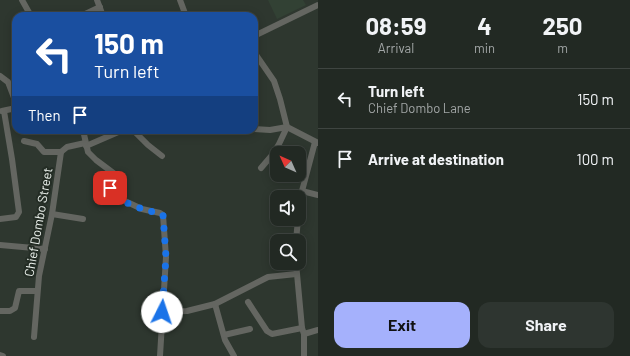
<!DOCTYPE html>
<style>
:root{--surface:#222923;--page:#2e3530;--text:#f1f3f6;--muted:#a2a6a6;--line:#3f4541;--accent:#a5b1fc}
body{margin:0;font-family:Barlow,sans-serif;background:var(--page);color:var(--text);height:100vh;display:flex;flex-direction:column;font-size:15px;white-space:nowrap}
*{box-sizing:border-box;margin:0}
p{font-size:13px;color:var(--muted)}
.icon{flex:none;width:22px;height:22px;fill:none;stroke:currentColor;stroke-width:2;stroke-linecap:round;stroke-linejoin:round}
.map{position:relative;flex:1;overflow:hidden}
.sheet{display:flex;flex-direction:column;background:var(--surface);width:312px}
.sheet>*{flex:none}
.top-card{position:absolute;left:12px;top:12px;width:246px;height:122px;border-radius:12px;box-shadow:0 2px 10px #0003,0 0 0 1px var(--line);background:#1a4fa0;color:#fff;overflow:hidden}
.needle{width:26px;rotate:315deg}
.controls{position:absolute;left:270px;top:146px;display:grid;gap:8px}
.controls a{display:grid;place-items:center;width:36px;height:36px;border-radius:8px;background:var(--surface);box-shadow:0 2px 10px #0003,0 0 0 1px var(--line);font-size:20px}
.pin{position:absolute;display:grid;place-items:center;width:34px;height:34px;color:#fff;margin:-17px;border-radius:8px;box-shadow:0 2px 6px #0006}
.me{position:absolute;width:44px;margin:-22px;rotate:4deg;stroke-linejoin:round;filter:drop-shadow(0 0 3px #0008)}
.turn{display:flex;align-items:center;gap:14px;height:84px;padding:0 16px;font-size:18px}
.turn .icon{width:52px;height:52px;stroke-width:2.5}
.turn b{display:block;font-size:28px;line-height:34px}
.then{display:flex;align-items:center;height:38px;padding:0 16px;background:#0003;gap:8px;font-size:15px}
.eta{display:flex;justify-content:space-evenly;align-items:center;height:68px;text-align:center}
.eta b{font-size:24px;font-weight:700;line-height:28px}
.button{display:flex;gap:8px;margin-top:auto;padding:8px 16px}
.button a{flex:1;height:46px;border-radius:12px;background:var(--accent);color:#111;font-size:16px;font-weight:700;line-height:46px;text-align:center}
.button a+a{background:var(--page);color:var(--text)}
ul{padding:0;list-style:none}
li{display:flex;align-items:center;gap:12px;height:60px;padding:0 16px;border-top:1px solid var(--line)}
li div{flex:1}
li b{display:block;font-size:15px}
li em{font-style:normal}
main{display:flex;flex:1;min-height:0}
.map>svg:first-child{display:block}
</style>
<main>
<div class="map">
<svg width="318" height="356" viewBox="0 0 318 356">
<rect width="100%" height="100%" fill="#2e372f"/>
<path fill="#324134" d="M 268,0 L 303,0 L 306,5 L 277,19 Z"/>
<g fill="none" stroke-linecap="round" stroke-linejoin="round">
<g stroke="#646661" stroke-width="6">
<path d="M 22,0 L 31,16"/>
<path d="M 97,0 L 103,16"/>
<path d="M 180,0 L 186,16"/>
<path d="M 81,16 L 100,7"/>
<path d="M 254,36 L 318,5"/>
<path d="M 254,52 L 274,81 L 280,99 L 287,127 L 279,144 L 273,154 L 261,168"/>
<path d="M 0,76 L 8,82 L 16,103"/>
<path d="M 2,111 L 16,108"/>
<path d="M 254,129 L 270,130 L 287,127 L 318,143"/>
<path d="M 83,130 L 88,152 L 96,160 L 116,175 L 110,188 L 112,195 L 142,209 L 160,213 L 163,215 L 166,257 L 160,356"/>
<path d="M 133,130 L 148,145 L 162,156"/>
<path d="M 24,141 L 37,144 L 44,152 L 61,152"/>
<path d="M 86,146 L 123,130"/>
<path d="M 302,191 L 318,195"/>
<path d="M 299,212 L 302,191 L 315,142"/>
<path d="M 52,214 L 83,219"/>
<path d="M 0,219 L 16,217 L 19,212 L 12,159 L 4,111"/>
<path d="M 296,241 L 298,219"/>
<path d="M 0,245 L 45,249"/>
<path d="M 296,263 L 302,328 L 304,334 L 304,356"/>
<path d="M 248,302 L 267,331 L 272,334 L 302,328"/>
<path d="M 215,304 L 225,340 L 234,356"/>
<path d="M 0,311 L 10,311 L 15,308 L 19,291 L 37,291"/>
<path d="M 162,312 L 187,311 L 215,304 L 268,277 L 296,274"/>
<path d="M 304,334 L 318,330"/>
<path d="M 224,335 L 250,329"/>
<path d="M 34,337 L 39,276 L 52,214 L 61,152 L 67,147 L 85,143"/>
<path d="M 0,355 L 3,356"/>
</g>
</g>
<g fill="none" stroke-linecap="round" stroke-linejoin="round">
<path stroke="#1a73e8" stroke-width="7" stroke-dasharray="0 12.6" d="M 110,188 L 112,195 C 120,200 136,207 145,210 C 151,212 158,212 163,215 L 166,257 L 162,312"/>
</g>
<g text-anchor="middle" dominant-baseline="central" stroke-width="4" stroke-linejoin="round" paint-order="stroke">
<g font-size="13" fill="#ecf2ed" stroke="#242d25">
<text transform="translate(38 222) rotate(-80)">Chief Dombo Street</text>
</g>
</g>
</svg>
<div class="controls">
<a><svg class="needle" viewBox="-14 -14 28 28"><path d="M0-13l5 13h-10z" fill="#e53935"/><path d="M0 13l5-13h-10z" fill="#a2a6a6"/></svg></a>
<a><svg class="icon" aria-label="sound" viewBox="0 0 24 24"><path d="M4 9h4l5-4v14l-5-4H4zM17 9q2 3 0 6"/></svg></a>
<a><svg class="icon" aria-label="search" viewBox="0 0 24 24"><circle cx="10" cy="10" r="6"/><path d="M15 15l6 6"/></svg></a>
</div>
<div class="pin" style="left:110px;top:188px;background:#d93025"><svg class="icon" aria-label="arrive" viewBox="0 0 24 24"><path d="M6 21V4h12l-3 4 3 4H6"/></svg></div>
<svg class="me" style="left:162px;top:312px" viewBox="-20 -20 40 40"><circle r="19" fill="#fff"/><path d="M0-13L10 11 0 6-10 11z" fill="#1a73e8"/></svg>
<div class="top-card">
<div class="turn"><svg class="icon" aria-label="left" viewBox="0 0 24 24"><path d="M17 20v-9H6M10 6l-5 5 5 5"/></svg><div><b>150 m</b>Turn left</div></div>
<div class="then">Then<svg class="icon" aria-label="arrive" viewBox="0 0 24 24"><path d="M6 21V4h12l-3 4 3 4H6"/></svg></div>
</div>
</div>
<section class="sheet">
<div class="eta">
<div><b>08:59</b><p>Arrival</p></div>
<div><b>4</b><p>min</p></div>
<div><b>250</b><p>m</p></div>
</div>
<ul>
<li><svg class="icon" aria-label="left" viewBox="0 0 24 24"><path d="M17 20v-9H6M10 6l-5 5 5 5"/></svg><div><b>Turn left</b><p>Chief Dombo Lane</p></div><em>150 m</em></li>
<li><svg class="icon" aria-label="arrive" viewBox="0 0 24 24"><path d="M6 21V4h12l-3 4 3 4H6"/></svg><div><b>Arrive at destination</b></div><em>100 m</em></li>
</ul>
<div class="button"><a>Exit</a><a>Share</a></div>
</section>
</main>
